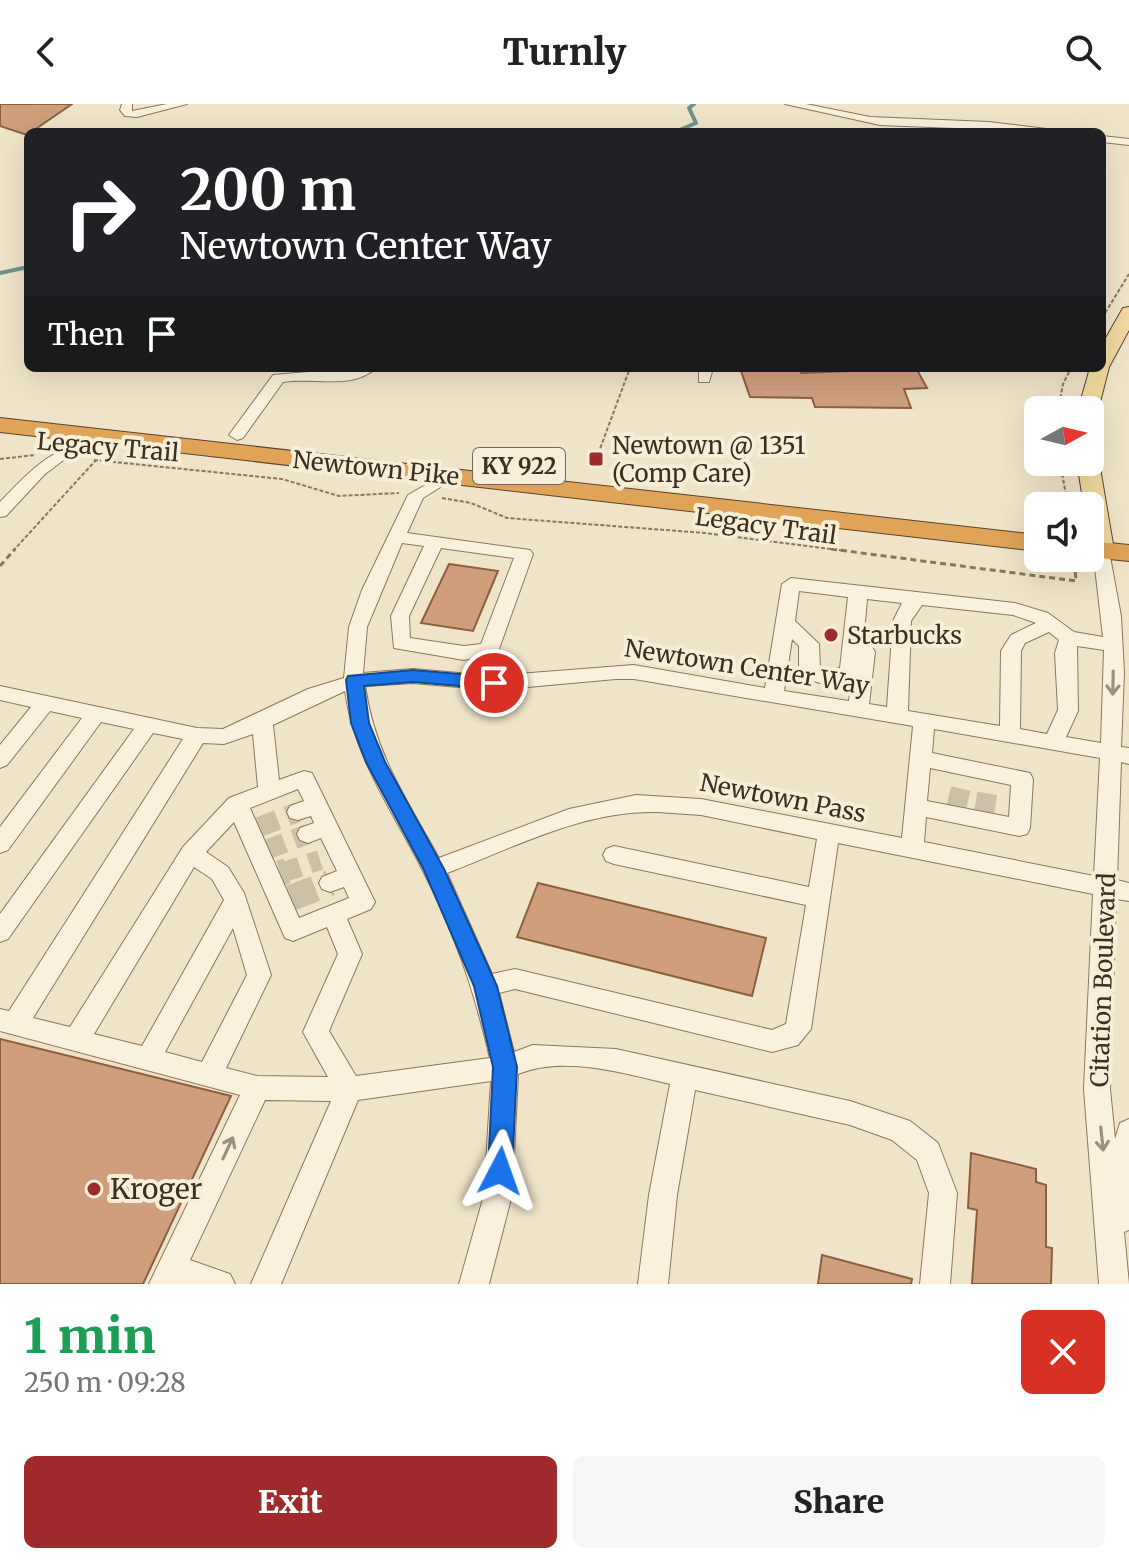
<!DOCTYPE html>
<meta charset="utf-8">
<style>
:root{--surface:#fff;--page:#f6f6f6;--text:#222;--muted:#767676;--accent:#9e2a2b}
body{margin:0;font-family:Merriweather,serif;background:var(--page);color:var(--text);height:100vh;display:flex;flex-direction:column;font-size:30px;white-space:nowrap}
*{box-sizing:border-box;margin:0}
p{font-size:26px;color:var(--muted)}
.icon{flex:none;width:44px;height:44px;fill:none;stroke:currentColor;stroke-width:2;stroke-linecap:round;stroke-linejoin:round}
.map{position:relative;height:1180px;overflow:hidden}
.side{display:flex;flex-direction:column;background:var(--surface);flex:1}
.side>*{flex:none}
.banner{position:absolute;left:24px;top:24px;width:1082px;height:244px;border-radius:12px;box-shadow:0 8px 32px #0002;background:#202124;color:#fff;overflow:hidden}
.needle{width:52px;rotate:82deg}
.buttons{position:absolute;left:1024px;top:292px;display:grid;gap:16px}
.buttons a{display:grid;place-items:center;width:80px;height:80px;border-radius:12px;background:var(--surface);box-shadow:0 8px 32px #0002;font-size:40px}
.pin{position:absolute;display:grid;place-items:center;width:68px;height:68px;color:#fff;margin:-34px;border:4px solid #fff;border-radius:50%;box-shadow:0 2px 8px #0007}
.me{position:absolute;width:88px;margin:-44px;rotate:4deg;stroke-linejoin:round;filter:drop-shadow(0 0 6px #0008)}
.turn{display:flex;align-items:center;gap:28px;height:168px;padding:0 24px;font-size:36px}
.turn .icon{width:104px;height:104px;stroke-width:2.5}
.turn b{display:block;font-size:56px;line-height:68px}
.then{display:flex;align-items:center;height:76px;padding:0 24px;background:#0003;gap:16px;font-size:30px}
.round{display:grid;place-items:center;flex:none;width:84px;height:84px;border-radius:12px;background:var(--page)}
.overview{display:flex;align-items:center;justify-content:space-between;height:136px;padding:0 24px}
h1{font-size:48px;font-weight:800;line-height:60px;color:#1e9e55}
.cta{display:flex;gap:16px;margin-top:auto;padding:16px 24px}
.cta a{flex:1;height:92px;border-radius:12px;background:var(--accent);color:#fff;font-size:32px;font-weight:800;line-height:92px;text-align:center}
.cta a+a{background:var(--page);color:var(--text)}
header{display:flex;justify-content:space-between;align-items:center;height:104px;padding:0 24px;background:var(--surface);font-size:36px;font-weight:800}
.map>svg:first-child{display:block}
</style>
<header><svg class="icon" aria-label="back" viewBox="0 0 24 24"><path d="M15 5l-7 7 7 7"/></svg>Turnly<svg class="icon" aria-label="search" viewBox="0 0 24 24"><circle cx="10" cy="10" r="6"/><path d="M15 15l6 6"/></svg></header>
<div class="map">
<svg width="1129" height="1180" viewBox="0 0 1129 1180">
<rect width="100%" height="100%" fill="#f0e4c8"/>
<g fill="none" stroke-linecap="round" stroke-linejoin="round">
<g stroke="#6f938a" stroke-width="4">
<path d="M 675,28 L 696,19 L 689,4 L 694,0"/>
<path d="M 0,169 L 28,163"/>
</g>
</g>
<g fill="#cf9f7d" stroke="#8d5f41" stroke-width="2">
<path d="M 0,0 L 72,0 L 27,31 L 0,22 Z"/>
<path d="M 740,264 L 799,264 L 801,269 L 850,267 L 848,264 L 916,264 L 927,284 L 904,285 L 911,304 L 815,303 L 812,294 L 750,293 Z"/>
<path d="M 449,460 L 498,467 L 473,527 L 421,519 Z"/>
<path d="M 538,779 L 766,834 L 752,892 L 517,833 Z"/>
<path d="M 0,935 L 231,992 L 143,1180 L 0,1180 Z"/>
<path d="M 971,1049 L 1036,1065 L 1036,1078 L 1046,1081 L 1046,1143 L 1052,1144 L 1051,1180 L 972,1180 L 977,1106 L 968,1104 Z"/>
<path d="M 822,1151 L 912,1175 L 911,1180 L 818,1180 Z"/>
</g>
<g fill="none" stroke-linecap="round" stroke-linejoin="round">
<g stroke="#ccc0a6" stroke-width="20" stroke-dasharray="20 10" stroke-linecap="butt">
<path d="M 956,704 L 962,680"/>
<path d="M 984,709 L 988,685"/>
<path d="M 259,723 L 298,708"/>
<path d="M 266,746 L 308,730"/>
<path d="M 281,769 L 320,756"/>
</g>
<g stroke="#ccc0a6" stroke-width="26" stroke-dasharray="26 13" stroke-linecap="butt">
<path d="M 280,769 L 287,767"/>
<path d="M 291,794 L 330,779"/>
</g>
<g stroke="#8d765c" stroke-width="2">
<g id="minor">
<path d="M 122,0 L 132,0 L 132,7 L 167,0 L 187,0 L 137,13 L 125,12 L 120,6 Z"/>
<path d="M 785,0 L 806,0 L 870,13 L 989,18 L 1047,25 L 1053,28 L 880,21 Z"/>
<path d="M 1102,32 L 1129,35 L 1129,41 L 1102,38 Z"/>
<path d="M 356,264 L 376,264 C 353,286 312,273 283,278 L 243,334 L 237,336 L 229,331 L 273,271 Z"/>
<path d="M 699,264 L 713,264 L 709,278 L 699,278 Z"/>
<path d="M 120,332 L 126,334 L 126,340 L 97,344 L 69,352 L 45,370 L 6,412 L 0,413 L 0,398 C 40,356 60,337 120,332 Z"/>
<path d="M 450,367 L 458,372 L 423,394 L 407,429 L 530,446 L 533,450 L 499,545 L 496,550 L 464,556 L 394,544 L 391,512 L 424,442 L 402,439 L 367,523 L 363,569 L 413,565 L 493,572 L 634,561 L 765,584 L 782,480 L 791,474 L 1015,499 L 1048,509 L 1074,528 L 1103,533 L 1093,446 L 1096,442 L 1108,442 L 1121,512 L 1124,569 L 1121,643 L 1129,644 L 1129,660 L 1121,658 L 1117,776 L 1129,779 L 1129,797 L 1116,795 L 1110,985 L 1115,1035 L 1120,1019 L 1129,1015 L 1129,1126 L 1124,1128 L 1129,1180 L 1099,1180 L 1084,985 L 1093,790 L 838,739 L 811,925 L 798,941 L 772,948 L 515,885 L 499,889 L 514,948 L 533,941 L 616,945 L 850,997 L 910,1017 L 938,1039 L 957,1089 L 950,1180 L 920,1180 L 929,1089 L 917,1056 L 892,1036 L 850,1021 L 695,986 L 677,1091 L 668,1180 L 638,1180 L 649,1091 L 670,980 C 623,969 564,951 518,970 L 512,1091 L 489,1180 L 459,1180 L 484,1091 L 491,977 L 358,996 L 281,1180 L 251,1180 L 331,997 L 265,996 L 190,1156 L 230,1170 L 235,1180 L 149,1180 L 240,991 L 0,927 L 0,905 L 9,907 L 183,635 L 153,629 L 8,835 L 0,838 L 0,810 L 134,625 L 101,618 L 8,746 L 0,749 L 0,723 L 82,614 L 50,607 L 7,661 L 0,664 L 0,641 L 31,603 L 0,596 L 0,582 L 197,624 L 223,625 L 308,585 L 344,574 L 349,523 L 362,486 L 408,391 ZM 441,444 L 514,454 L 481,540 L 464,542 L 410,534 L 409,512 ZM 799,487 L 848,493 L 840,564 L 828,567 L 820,564 L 819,540 L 795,517 ZM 867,495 L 902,499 L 893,517 L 887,603 L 869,600 L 875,548 L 872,543 L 863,542 ZM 922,501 L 1013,511 L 1036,519 L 1011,531 L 1001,547 L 1000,622 L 908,607 L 911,517 ZM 1049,528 L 1059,536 L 1055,549 L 1058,606 L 1047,630 L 1020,625 L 1021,547 L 1025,539 ZM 792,535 L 799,542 L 799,562 L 809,576 L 828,581 L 852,575 L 849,597 L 784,587 ZM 1077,542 L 1104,546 L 1101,639 L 1066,633 L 1078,607 ZM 616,575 L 634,575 L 913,622 L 902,734 L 701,695 L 636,691 L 569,705 L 439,754 C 406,695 375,650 365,582 L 413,579 L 493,586 ZM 345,587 C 354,653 392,706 422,765 C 454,826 474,886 490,954 L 356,972 L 329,927 L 362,850 L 347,815 L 371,805 L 375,798 L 312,669 L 304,667 L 279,676 L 273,621 ZM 934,625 L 1100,654 L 1094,772 L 924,738 L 926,713 L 1019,732 L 1027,730 L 1030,724 L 1033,675 L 1030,669 L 932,649 ZM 253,630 L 258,683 L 229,694 L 183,743 L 70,923 L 33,914 L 203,639 L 224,640 ZM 930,664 L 1011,681 L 1009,713 L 927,697 ZM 298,685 L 304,697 L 290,702 L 287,708 L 290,714 L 298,716 L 311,712 L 314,719 L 300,724 L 297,730 L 300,736 L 308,739 L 321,734 L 337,767 L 322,773 L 319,779 L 322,785 L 330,788 L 344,783 L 349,794 L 299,814 L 250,704 ZM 658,708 L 701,711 L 817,735 L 809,783 L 614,742 L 606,745 L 603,751 L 606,757 L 614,760 L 806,801 L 786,920 L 772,926 L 515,865 L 492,870 L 447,769 C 515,743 584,706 658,708 ZM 234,718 L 285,834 L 293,837 L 327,823 L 338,850 L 303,928 L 328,973 L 257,972 L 226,964 L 271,871 L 244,789 L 228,763 L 206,748 ZM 194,763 L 212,775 L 224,796 L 142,942 L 94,930 ZM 233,824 L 247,871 L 202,958 L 165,948 Z"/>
</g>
</g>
<g stroke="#5b4430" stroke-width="2">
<g id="major">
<path d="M 1129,203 L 1129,226 L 1109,263 L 1098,306 L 1090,312 L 1090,306 L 1078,306 L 1090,264 L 1102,264 L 1102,241 L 1123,204 Z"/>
<path d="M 1090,352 L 1099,358 L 1114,446 L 1110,451 L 1094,451 L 1090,446 L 1090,402 L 1084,402 L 1077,358 L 1090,358 Z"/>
</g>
</g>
<g stroke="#5b4430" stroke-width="2">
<g id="highway">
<path d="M 0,314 L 1038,431 L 1038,447 L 0,328 Z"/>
<path d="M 1090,437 L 1129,441 L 1129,457 L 1090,453 Z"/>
</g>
</g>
<g stroke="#8d765c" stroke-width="2" stroke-dasharray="4 2" stroke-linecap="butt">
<path d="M 1102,214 L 1129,170"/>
<path d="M 1058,306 L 1063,280 L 1071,264"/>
<path d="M 0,355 L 35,351"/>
<path d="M 94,356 L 282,375 L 339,392 L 399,389"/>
<path d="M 1060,358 L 1068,402"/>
<path d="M 594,361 L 630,264"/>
<path d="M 442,394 L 471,399 L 507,414 L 705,429 L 846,447"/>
<path d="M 13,447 L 96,356"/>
</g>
<g stroke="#8d765c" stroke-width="3" stroke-dasharray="6 4" stroke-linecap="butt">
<path d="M 831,445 L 1076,477 L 1074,454"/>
<path d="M 0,462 L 15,445"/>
</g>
<use href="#minor" fill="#faf1dc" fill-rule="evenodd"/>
<use href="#major" fill="#f3d9a0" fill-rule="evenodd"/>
<use href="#highway" fill="#e0a458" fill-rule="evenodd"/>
</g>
<defs><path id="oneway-shaft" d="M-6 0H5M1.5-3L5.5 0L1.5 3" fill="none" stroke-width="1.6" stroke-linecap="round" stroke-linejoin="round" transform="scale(2)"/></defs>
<g stroke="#9c907e">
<use href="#oneway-shaft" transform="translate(1113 579) rotate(91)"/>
<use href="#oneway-shaft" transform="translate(1102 1035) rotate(84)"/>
<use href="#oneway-shaft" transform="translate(228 1044) rotate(-65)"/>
</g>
<path fill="#1a73e8" stroke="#114b97" stroke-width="2" d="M 413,566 L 494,573 L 503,579 L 494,585 L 413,578 L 364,582 L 369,619 L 385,658 L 444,765 L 497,882 L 517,963 L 512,1067 L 509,1076 L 500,1079 L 491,1076 L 488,1067 L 493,963 L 474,882 L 424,766 L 366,658 L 351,619 L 346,576 L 348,572 Z"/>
<g fill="#9e2a2b" stroke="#f7eed8" stroke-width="3">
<rect x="588" y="347" width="16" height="16" rx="4"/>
<circle cx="831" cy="531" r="8"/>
<circle cx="94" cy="1085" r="8"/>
</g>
<g text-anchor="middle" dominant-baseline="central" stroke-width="8" stroke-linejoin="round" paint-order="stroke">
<rect fill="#f7eed8" stroke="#756857" stroke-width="2" x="473" y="344" width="92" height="36" rx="6"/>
<g font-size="22" font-weight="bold" fill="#3d2e20">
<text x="519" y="362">KY 922</text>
</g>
<g font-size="24" fill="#3d2e20" stroke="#f7eed8" text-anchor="start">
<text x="612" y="341">Newtown @ 1351<tspan x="612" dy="28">(Comp Care)</tspan></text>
<text x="847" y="531">Starbucks</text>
</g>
<g font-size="24" fill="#3d2e20" stroke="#f7eed8">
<text transform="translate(108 343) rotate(5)">Legacy Trail</text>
<text transform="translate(376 364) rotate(6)">Newtown Pike</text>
<text transform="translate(766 422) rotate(8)">Legacy Trail</text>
<text transform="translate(747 563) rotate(9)">Newtown Center Way</text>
<text transform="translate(783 694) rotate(11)">Newtown Pass</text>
<text transform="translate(1103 876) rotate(-88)">Citation Boulevard</text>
</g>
<g font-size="28" fill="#3d2e20" stroke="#f7eed8" text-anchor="start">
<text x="110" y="1085">Kroger</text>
</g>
</g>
</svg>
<div class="buttons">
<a><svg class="needle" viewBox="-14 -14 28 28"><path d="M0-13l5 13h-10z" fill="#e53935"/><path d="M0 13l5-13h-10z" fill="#767676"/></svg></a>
<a><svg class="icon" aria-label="sound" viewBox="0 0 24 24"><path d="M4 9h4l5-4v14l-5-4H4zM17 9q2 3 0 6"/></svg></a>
</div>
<div class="pin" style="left:494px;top:579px;background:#d93025"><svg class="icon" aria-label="arrive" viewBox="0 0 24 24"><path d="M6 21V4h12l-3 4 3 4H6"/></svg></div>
<svg class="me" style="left:500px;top:1067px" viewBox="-20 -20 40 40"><path d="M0-17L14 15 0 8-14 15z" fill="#1a73e8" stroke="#fff" stroke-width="4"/></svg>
<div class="banner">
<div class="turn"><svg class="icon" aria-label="right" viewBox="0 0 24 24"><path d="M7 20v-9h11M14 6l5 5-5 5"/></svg><div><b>200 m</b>Newtown Center Way</div></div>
<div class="then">Then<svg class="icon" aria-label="arrive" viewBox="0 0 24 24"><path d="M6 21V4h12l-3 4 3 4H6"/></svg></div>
</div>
</div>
<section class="side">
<div class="overview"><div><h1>1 min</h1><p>250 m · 09:28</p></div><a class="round" style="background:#d93025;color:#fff"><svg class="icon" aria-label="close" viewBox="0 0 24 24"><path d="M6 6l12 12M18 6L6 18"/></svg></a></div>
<div class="cta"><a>Exit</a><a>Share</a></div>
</section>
